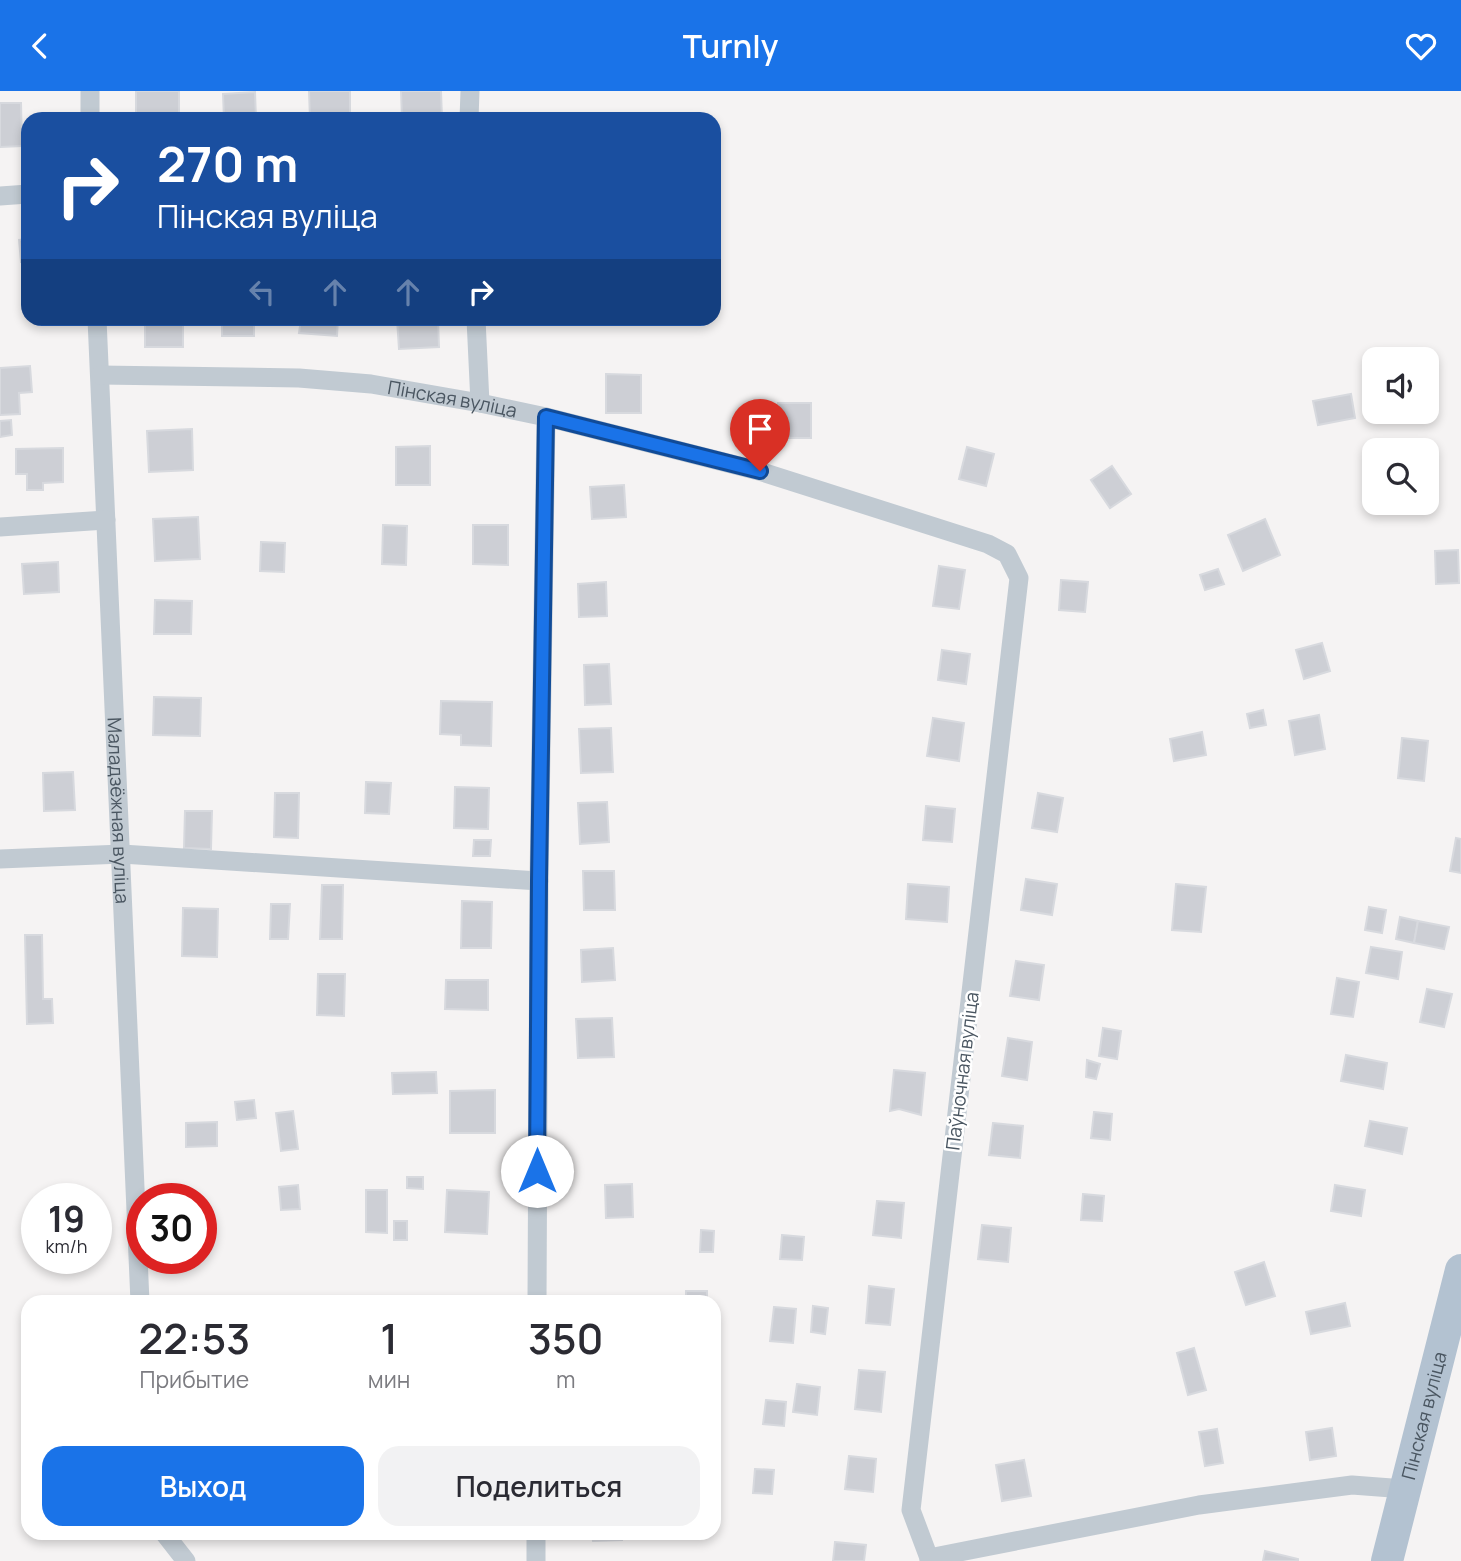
<!DOCTYPE html>
<html lang="ru">
<meta charset="utf-8">
<style>
:root{--surface:#fff;--page:#f2f2f3;--text:#2b2b33;--muted:#7c7c81;--accent:#1a73e8}
body{margin:0;font-family:Manrope,sans-serif;background:var(--page);color:var(--text);height:100vh;display:flex;flex-direction:column;font-size:26px;white-space:nowrap}
*{box-sizing:border-box;margin:0}
p{font-size:23px;color:var(--muted)}
.icon{flex:none;width:38px;height:38px;fill:none;stroke:currentColor;stroke-width:2;stroke-linecap:round;stroke-linejoin:round}
.map{position:relative;flex:1;overflow:hidden}
.panel{position:absolute;left:21px;top:1204px;width:700px;height:245px;display:flex;flex-direction:column;background:var(--surface);border-radius:21px;box-shadow:0 4px 10px #0003}
.panel>*{flex:none}
.banner{position:absolute;left:21px;top:21px;width:700px;height:214px;border-radius:21px;box-shadow:0 4px 10px #0003;background:#1a4fa0;color:#fff;overflow:hidden}
.fabs{position:absolute;left:1362px;top:256px;display:grid;gap:14px}
.fabs a{display:grid;place-items:center;width:77px;height:77px;border-radius:14px;background:var(--surface);box-shadow:0 4px 10px #0003;font-size:35px}
.speed{position:absolute;left:21px;top:1092px;display:flex;gap:14px;font-size:35px;font-weight:700;text-align:center}
.speed>*{display:grid;place-content:center;width:91px;height:91px;border-radius:50%;background:var(--surface);box-shadow:0 4px 10px #0003;line-height:1}
.speed small{font-size:18px;font-weight:400}
.speed .limit{border:10px solid #d22;background:#fff;color:#111}
.pin{position:absolute;display:grid;place-items:center;width:60px;height:60px;color:#fff;margin:-72px -30px;border-radius:50% 50% 50% 0;rotate:-45deg;box-shadow:0 0 7px #0007}
.pin .icon{rotate:45deg}
.me{position:absolute;width:77px;margin:-38px;rotate:0deg;stroke-linejoin:round;filter:drop-shadow(0 0 5px #0008)}
.turn{display:flex;align-items:center;gap:24px;height:147px;padding:0 21px;font-size:32px}
.turn .icon{width:91px;height:91px;stroke-width:2.5}
.turn b{display:block;font-size:49px;line-height:60px}
.lanes{display:flex;align-items:center;height:66px;padding:0 21px;background:#0003;justify-content:center;gap:35px;direction:ltr}
.lanes .off{opacity:.35}
.eta{display:flex;justify-content:space-evenly;align-items:center;height:119px;text-align:center}
.eta b{font-size:42px;font-weight:600;line-height:49px}
.cta{display:flex;gap:14px;margin-top:auto;padding:14px 21px}
.cta a{flex:1;height:80px;border-radius:21px;background:var(--accent);color:#fff;font-size:28px;font-weight:600;line-height:80px;text-align:center}
.cta a+a{background:var(--page);color:var(--text)}
header{display:flex;justify-content:space-between;align-items:center;height:91px;padding:0 21px;background:var(--accent);color:#fff;font-size:32px;font-weight:600}
.map>svg:first-child{display:block}
</style>
<header><svg class="icon" aria-label="back" viewBox="0 0 24 24"><path d="M15 5l-7 7 7 7"/></svg>Turnly<svg class="icon" aria-label="heart" viewBox="0 0 24 24"><path d="M12 20l-8-8c-3-5 5-10 8-4 3-6 11-1 8 4z"/></svg></header>
<div class="map">
<svg width="1461" height="1470" viewBox="0 0 1461 1470">
<rect width="100%" height="100%" fill="#f5f3f3"/>
<g fill="#cdcfd5" stroke="#d7d9de" stroke-width="2">
<rect x="136" y="0" width="43" height="28"/>
<path d="M 309,0 L 350,0 L 350,28 L 310,28 Z"/>
<path d="M 401,0 L 441,0 L 442,28 L 402,28 Z"/>
<path d="M 255,1 L 256,28 L 224,28 L 223,3 Z"/>
<path d="M 0,12 L 21,12 L 22,55 L 0,56 Z"/>
<path d="M 28,148 L 28,171 L 21,171 L 19,149 Z"/>
<rect x="145" y="228" width="38" height="28"/>
<rect x="222" y="228" width="32" height="17"/>
<path d="M 301,228 L 338,228 L 337,245 L 299,242 Z"/>
<path d="M 397,228 L 438,228 L 439,256 L 399,258 Z"/>
<path d="M 30,275 L 32,301 L 19,302 L 20,323 L 0,324 L 0,277 Z"/>
<path d="M 606,283 L 641,284 L 641,322 L 606,322 Z"/>
<path d="M 1351,303 L 1355,327 L 1318,334 L 1313,310 Z"/>
<rect x="778" y="312" width="33" height="35"/>
<path d="M 11,329 L 12,344 L 0,346 L 0,330 Z"/>
<path d="M 192,338 L 193,379 L 149,381 L 147,340 Z"/>
<path d="M 430,355 L 430,394 L 396,394 L 396,356 Z"/>
<path d="M 967,356 L 994,363 L 986,395 L 959,388 Z"/>
<path d="M 63,357 L 63,391 L 43,392 L 43,399 L 27,399 L 27,383 L 16,383 L 16,358 Z"/>
<path d="M 1112,375 L 1131,403 L 1110,417 L 1091,389 Z"/>
<path d="M 1429,376 L 1432,411 L 1394,415 L 1394,411 L 1426,411 L 1426,377 Z"/>
<path d="M 624,394 L 626,426 L 592,428 L 590,396 Z"/>
<path d="M 198,426 L 200,468 L 155,470 L 153,428 Z"/>
<path d="M 1265,428 L 1280,464 L 1243,480 L 1228,444 Z"/>
<path d="M 383,434 L 407,435 L 406,474 L 382,473 Z"/>
<path d="M 473,434 L 508,434 L 508,474 L 473,473 Z"/>
<path d="M 261,451 L 285,452 L 284,481 L 260,480 Z"/>
<path d="M 1458,459 L 1459,492 L 1436,493 L 1435,460 Z"/>
<path d="M 58,471 L 59,501 L 24,503 L 22,473 Z"/>
<path d="M 939,475 L 965,479 L 959,518 L 933,515 Z"/>
<path d="M 1218,478 L 1224,493 L 1205,499 L 1200,484 Z"/>
<path d="M 1061,489 L 1088,491 L 1085,521 L 1059,519 Z"/>
<path d="M 606,491 L 607,525 L 579,526 L 578,493 Z"/>
<path d="M 155,509 L 192,510 L 191,543 L 154,543 Z"/>
<path d="M 1322,552 L 1330,580 L 1304,588 L 1296,559 Z"/>
<path d="M 942,559 L 970,563 L 966,593 L 938,589 Z"/>
<path d="M 609,573 L 611,613 L 585,614 L 584,574 Z"/>
<path d="M 154,606 L 201,607 L 200,645 L 153,644 Z"/>
<path d="M 441,610 L 492,611 L 491,655 L 461,654 L 461,644 L 440,643 Z"/>
<path d="M 1263,619 L 1266,634 L 1250,637 L 1247,623 Z"/>
<path d="M 1319,624 L 1325,658 L 1295,664 L 1289,630 Z"/>
<path d="M 933,627 L 964,632 L 959,670 L 927,665 Z"/>
<path d="M 611,637 L 613,681 L 581,682 L 579,638 Z"/>
<path d="M 1202,641 L 1206,664 L 1174,670 L 1170,648 Z"/>
<path d="M 1402,647 L 1428,650 L 1424,690 L 1398,687 Z"/>
<path d="M 73,681 L 75,719 L 44,720 L 43,682 Z"/>
<path d="M 366,691 L 391,692 L 389,723 L 365,722 Z"/>
<path d="M 455,696 L 489,697 L 488,738 L 454,737 Z"/>
<path d="M 275,702 L 299,702 L 298,747 L 274,746 Z"/>
<path d="M 1038,702 L 1063,707 L 1057,741 L 1032,737 Z"/>
<path d="M 607,711 L 609,751 L 580,753 L 578,712 Z"/>
<path d="M 926,715 L 955,718 L 952,751 L 923,749 Z"/>
<path d="M 185,720 L 212,720 L 211,758 L 184,757 Z"/>
<path d="M 1456,747 L 1461,748 L 1461,782 L 1450,780 Z"/>
<path d="M 474,749 L 491,749 L 490,765 L 473,765 Z"/>
<path d="M 583,780 L 614,780 L 615,819 L 584,819 Z"/>
<path d="M 1026,788 L 1057,793 L 1052,824 L 1021,819 Z"/>
<path d="M 908,793 L 949,796 L 947,831 L 906,828 Z"/>
<path d="M 1176,793 L 1206,796 L 1201,841 L 1172,839 Z"/>
<path d="M 322,794 L 343,794 L 342,848 L 320,848 Z"/>
<path d="M 462,810 L 492,811 L 491,857 L 461,857 Z"/>
<path d="M 271,813 L 290,813 L 288,848 L 270,848 Z"/>
<path d="M 1369,816 L 1386,819 L 1382,842 L 1365,839 Z"/>
<path d="M 183,817 L 218,818 L 217,866 L 182,865 Z"/>
<path d="M 1400,826 L 1418,830 L 1414,852 L 1396,848 Z"/>
<path d="M 1418,830 L 1449,836 L 1444,858 L 1414,852 Z"/>
<path d="M 25,844 L 42,844 L 43,908 L 52,908 L 53,932 L 27,933 Z"/>
<path d="M 1371,856 L 1402,861 L 1398,888 L 1366,882 Z"/>
<path d="M 613,857 L 615,889 L 582,891 L 581,859 Z"/>
<path d="M 1016,870 L 1044,874 L 1039,909 L 1010,905 Z"/>
<path d="M 318,883 L 345,883 L 344,925 L 317,924 Z"/>
<path d="M 1337,887 L 1359,891 L 1353,926 L 1331,923 Z"/>
<path d="M 446,889 L 488,889 L 488,919 L 445,918 Z"/>
<path d="M 1427,898 L 1452,903 L 1444,936 L 1420,931 Z"/>
<path d="M 612,927 L 614,966 L 578,967 L 576,928 Z"/>
<path d="M 1103,937 L 1121,940 L 1117,968 L 1099,965 Z"/>
<path d="M 1008,947 L 1032,951 L 1027,989 L 1002,985 Z"/>
<path d="M 1346,964 L 1387,972 L 1383,998 L 1341,990 Z"/>
<path d="M 1087,969 L 1100,973 L 1096,988 L 1086,986 Z"/>
<path d="M 894,979 L 925,982 L 921,1024 L 899,1018 L 890,1020 Z"/>
<path d="M 436,981 L 437,1002 L 393,1003 L 392,982 Z"/>
<path d="M 495,999 L 495,1042 L 450,1042 L 450,1000 Z"/>
<path d="M 254,1009 L 256,1027 L 237,1029 L 235,1011 Z"/>
<path d="M 293,1020 L 298,1058 L 281,1060 L 276,1022 Z"/>
<path d="M 1094,1021 L 1112,1023 L 1110,1049 L 1091,1047 Z"/>
<path d="M 1370,1030 L 1407,1037 L 1402,1063 L 1365,1055 Z"/>
<path d="M 217,1031 L 217,1055 L 186,1056 L 186,1032 Z"/>
<path d="M 993,1032 L 1023,1035 L 1020,1067 L 989,1064 Z"/>
<path d="M 407,1086 L 423,1086 L 423,1098 L 407,1097 Z"/>
<path d="M 632,1093 L 633,1126 L 606,1127 L 605,1094 Z"/>
<path d="M 298,1094 L 300,1118 L 281,1119 L 279,1096 Z"/>
<path d="M 1335,1094 L 1365,1099 L 1361,1125 L 1331,1120 Z"/>
<path d="M 366,1099 L 387,1099 L 387,1142 L 366,1141 Z"/>
<path d="M 447,1099 L 489,1101 L 487,1143 L 445,1141 Z"/>
<path d="M 1083,1103 L 1104,1105 L 1102,1130 L 1081,1129 Z"/>
<path d="M 877,1110 L 904,1112 L 901,1147 L 873,1144 Z"/>
<rect x="394" y="1130" width="13" height="19"/>
<path d="M 982,1134 L 1011,1137 L 1008,1171 L 978,1168 Z"/>
<path d="M 701,1139 L 714,1140 L 713,1161 L 700,1161 Z"/>
<path d="M 782,1144 L 804,1146 L 802,1169 L 780,1168 Z"/>
<path d="M 1264,1171 L 1275,1205 L 1246,1214 L 1235,1181 Z"/>
<path d="M 869,1195 L 894,1198 L 890,1234 L 866,1232 Z"/>
<rect x="686" y="1200" width="21" height="11"/>
<path d="M 1345,1212 L 1350,1235 L 1311,1243 L 1306,1221 Z"/>
<path d="M 813,1215 L 828,1217 L 825,1243 L 811,1241 Z"/>
<path d="M 774,1216 L 796,1218 L 793,1252 L 770,1250 Z"/>
<path d="M 1194,1257 L 1206,1299 L 1188,1304 L 1177,1262 Z"/>
<path d="M 859,1279 L 885,1281 L 881,1321 L 855,1318 Z"/>
<path d="M 797,1293 L 820,1296 L 817,1324 L 793,1321 Z"/>
<path d="M 766,1309 L 786,1311 L 784,1335 L 763,1333 Z"/>
<path d="M 1332,1337 L 1336,1365 L 1310,1369 L 1306,1341 Z"/>
<path d="M 1217,1338 L 1223,1372 L 1205,1375 L 1199,1341 Z"/>
<path d="M 849,1365 L 876,1368 L 873,1401 L 845,1398 Z"/>
<path d="M 1024,1369 L 1031,1405 L 1002,1410 L 996,1374 Z"/>
<path d="M 755,1378 L 774,1379 L 772,1403 L 753,1402 Z"/>
<path d="M 592,1442 L 622,1442 L 622,1449 L 593,1450 Z"/>
<path d="M 835,1451 L 866,1454 L 864,1470 L 833,1470 Z"/>
<path d="M 1265,1460 L 1298,1468 L 1298,1470 L 1263,1470 Z"/>
</g>
<g fill="none" stroke-linecap="round" stroke-linejoin="round">
<g stroke="#c1cad2" stroke-width="19">
<path d="M 90,0 L 90,28"/>
<path d="M 469,28 L 470,0"/>
<path d="M 0,105 L 28,103"/>
<path id="s1" d="M 97,228 L 140,1211"/>
<path d="M 476,228 L 480,312"/>
<path id="s2" d="M 100,284 L 299,287 L 371,293 L 480,312 L 546,326 L 759,380 L 988,453 L 1007,463 L 1019,487 L 911,1419 L 929,1467 L 929,1470"/>
<path d="M 0,436 L 106,429"/>
<path d="M 0,768 L 122,763 L 539,790"/>
<path d="M 537,1211 L 539,790 L 546,326"/>
<path d="M 164,1442 L 186,1470"/>
<path d="M 929,1467 L 1199,1414 L 1352,1394 L 1405,1398"/>
<path d="M 536,1470 L 536,1442"/>
</g>
<path stroke="#b3c2d1" stroke-width="32" id="s3" d="M 1387,1470 L 1461,1179"/>
</g>
<g fill="none" stroke-linecap="round" stroke-linejoin="round">
<g stroke="#114b97" stroke-width="18">
<path id="route" d="M 537,1080 L 539,790 L 546,326 L 760,380"/>
</g>
<use href="#route" stroke="#1a73e8" stroke-width="12"/>
</g>
<g text-anchor="middle" dominant-baseline="central" stroke-width="5" stroke-linejoin="round" paint-order="stroke">
<g font-size="19" fill="#4a5661" stroke="#fff">
<text stroke="none"><textPath href="#s2" startOffset="354">Пінская вуліца</textPath></text>
<text stroke="none"><textPath href="#s1" startOffset="492">Маладзёжная вуліца</textPath></text>
<text transform="translate(962 980) rotate(-83)">Паўночная вуліца</text>
<text stroke="none"><textPath href="#s3" startOffset="150">Пінская вуліца</textPath></text>
</g>
</g>
</svg>
<div class="fabs">
<a><svg class="icon" aria-label="sound" viewBox="0 0 24 24"><path d="M4 9h4l5-4v14l-5-4H4zM17 9q2 3 0 6"/></svg></a>
<a><svg class="icon" aria-label="search" viewBox="0 0 24 24"><circle cx="10" cy="10" r="6"/><path d="M15 15l6 6"/></svg></a>
</div>
<div class="speed"><div>19<small>km/h</small></div><div class="limit">30</div></div>
<div class="pin" style="left:760px;top:380px;background:#d93025"><svg class="icon" aria-label="arrive" viewBox="0 0 24 24"><path d="M6 21V4h12l-3 4 3 4H6"/></svg></div>
<svg class="me" style="left:537px;top:1080px" viewBox="-20 -20 40 40"><circle r="19" fill="#fff"/><path d="M0-13L10 11 0 6-10 11z" fill="#1a73e8"/></svg>
<div class="banner">
<div class="turn"><svg class="icon" aria-label="right" viewBox="0 0 24 24"><path d="M7 20v-9h11M14 6l5 5-5 5"/></svg><div><b>270 m</b>Пінская вуліца</div></div>
<div class="lanes"><svg class="icon off" aria-label="left" viewBox="0 0 24 24"><path d="M17 20v-9H6M10 6l-5 5 5 5"/></svg><svg class="icon off" aria-label="ahead" viewBox="0 0 24 24"><path d="M12 20V5M6 11l6-6 6 6"/></svg><svg class="icon off" aria-label="ahead" viewBox="0 0 24 24"><path d="M12 20V5M6 11l6-6 6 6"/></svg><svg class="icon" aria-label="right" viewBox="0 0 24 24"><path d="M7 20v-9h11M14 6l5 5-5 5"/></svg></div>
</div>
<section class="panel">
<div class="eta">
<div><b>22:53</b><p>Прибытие</p></div>
<div><b>1</b><p>мин</p></div>
<div><b>350</b><p>m</p></div>
</div>
<div class="cta"><a>Выход</a><a>Поделиться</a></div>
</section>
</div>
